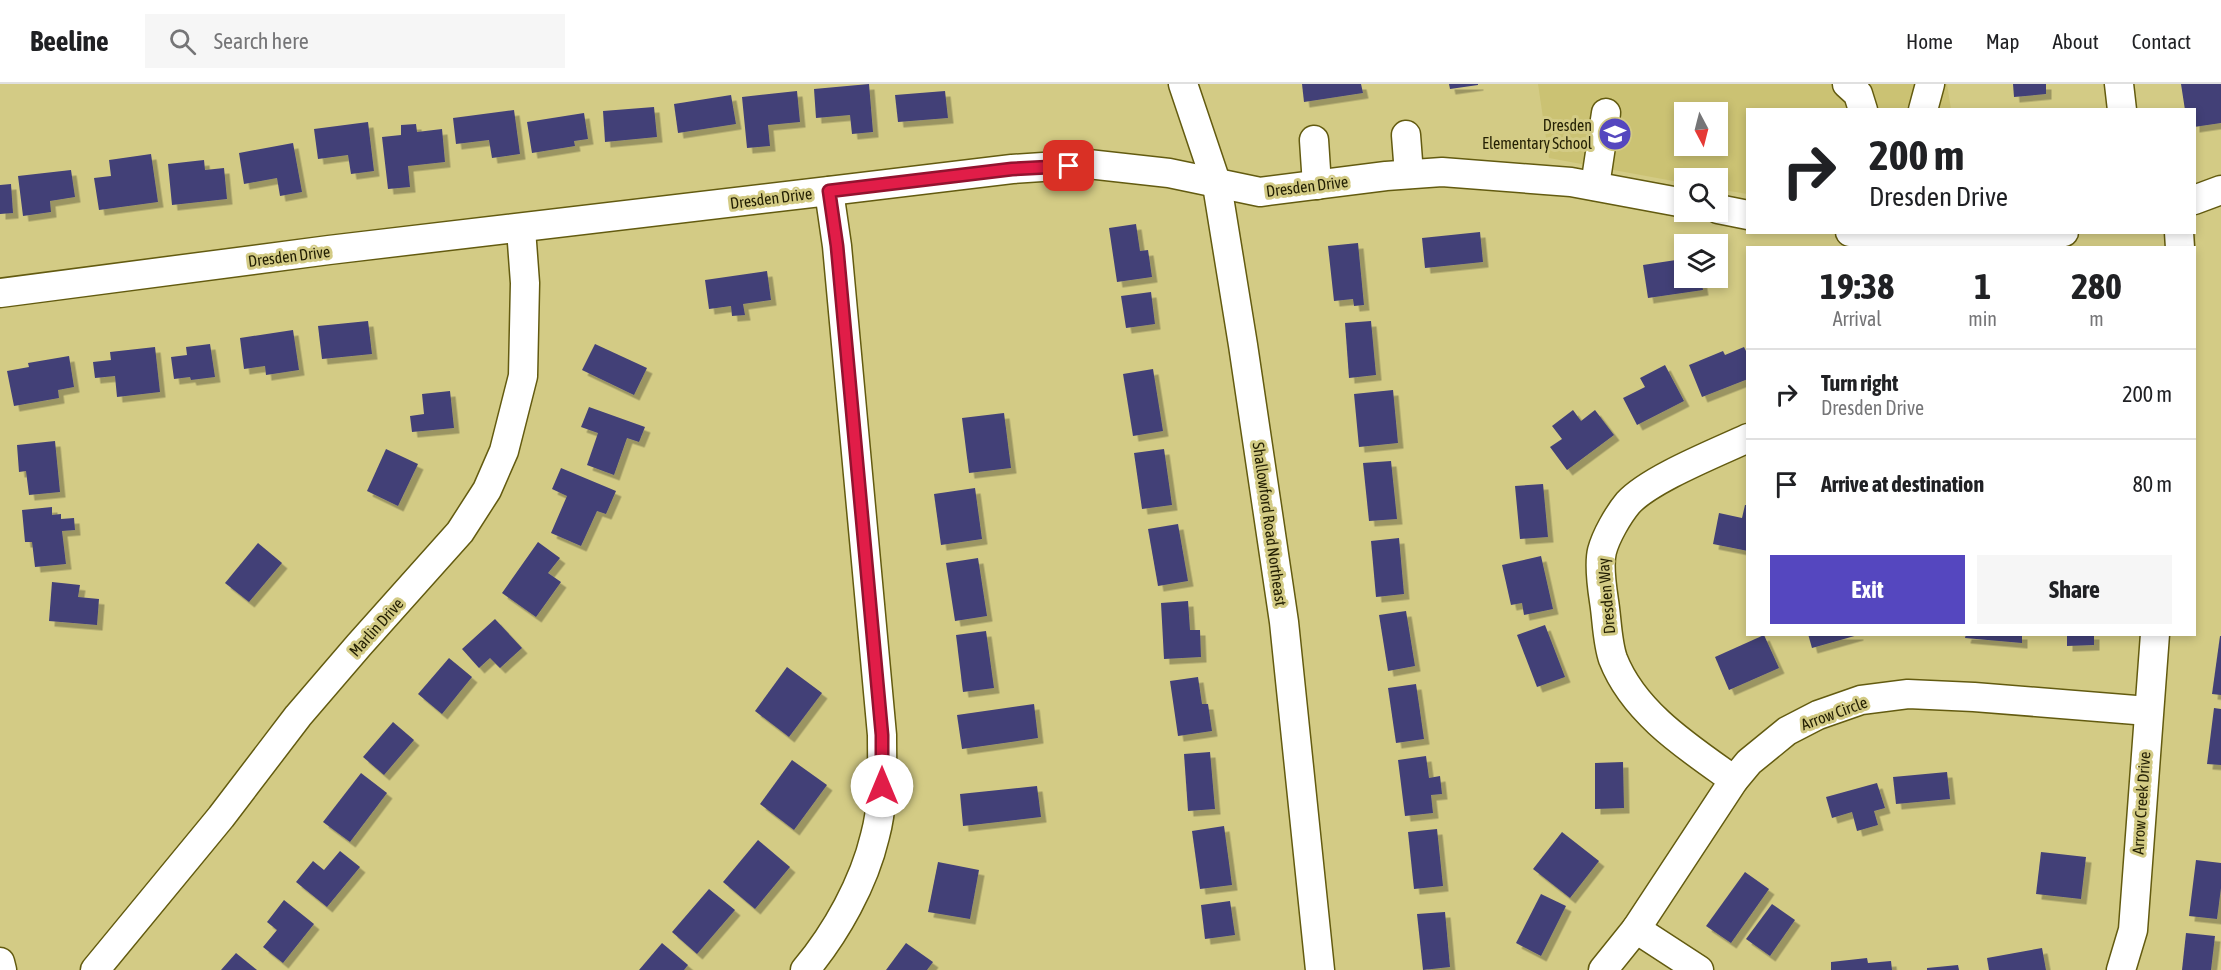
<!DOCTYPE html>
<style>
:root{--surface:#fff;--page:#f6f6f6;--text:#202124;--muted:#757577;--line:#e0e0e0;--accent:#5547bf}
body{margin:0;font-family:"Asap Condensed",sans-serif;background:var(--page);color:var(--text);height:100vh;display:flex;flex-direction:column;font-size:22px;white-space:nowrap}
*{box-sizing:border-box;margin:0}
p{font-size:20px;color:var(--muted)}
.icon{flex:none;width:33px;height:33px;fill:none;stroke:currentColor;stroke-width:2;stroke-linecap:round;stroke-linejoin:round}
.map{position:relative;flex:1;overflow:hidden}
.drawer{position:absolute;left:1746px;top:162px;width:450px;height:390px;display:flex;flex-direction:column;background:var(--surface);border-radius:0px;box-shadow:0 3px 9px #0003}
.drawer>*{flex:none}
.top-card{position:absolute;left:1746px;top:24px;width:450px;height:126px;border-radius:0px;box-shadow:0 3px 9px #0003;background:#fff;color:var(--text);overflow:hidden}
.needle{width:39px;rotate:173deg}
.controls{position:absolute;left:1674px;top:18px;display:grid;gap:12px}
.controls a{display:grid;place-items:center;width:54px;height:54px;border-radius:0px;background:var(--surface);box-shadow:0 3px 9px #0003;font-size:30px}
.pin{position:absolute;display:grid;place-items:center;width:51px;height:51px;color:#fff;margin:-26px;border-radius:12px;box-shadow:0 3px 9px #0006}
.me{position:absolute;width:66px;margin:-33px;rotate:0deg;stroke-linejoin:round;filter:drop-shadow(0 0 4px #0008)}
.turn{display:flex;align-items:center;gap:21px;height:126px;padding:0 24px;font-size:27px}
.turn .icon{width:78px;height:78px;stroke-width:2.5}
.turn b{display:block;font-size:42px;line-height:51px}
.eta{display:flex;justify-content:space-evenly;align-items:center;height:102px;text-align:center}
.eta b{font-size:36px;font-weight:700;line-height:42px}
.cta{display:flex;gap:12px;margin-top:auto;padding:12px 24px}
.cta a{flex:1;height:69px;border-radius:0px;background:var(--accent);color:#fff;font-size:24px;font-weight:700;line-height:69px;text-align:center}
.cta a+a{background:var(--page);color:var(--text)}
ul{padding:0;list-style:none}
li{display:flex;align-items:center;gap:18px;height:90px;padding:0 24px;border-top:2px solid var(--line)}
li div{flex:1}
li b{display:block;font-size:22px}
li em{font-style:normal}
header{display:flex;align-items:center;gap:36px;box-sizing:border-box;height:84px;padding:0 30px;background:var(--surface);border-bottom:2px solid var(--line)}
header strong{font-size:28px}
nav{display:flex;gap:33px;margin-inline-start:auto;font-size:21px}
.search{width:420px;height:54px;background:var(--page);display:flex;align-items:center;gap:15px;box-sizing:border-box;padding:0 21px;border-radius:0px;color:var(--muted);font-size:22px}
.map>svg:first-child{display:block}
</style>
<header>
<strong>Beeline</strong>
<div class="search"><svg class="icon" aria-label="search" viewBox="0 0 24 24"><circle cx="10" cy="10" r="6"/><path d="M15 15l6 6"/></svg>Search here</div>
<nav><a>Home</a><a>Map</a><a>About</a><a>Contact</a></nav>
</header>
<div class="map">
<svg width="2221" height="886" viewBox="0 0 2221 886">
<defs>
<filter id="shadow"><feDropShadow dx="5.5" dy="5.5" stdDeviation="0" flood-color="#0004"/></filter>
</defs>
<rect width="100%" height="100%" fill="#d3cb85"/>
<path fill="#cbc273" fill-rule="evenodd" d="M 1538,0 L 1947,0 L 1951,25 L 1748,26 L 1747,110 L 1718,105 L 1718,94 L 1684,94 L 1684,99 L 1549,74 ZM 1684,28 L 1718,28 L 1718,62 L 1684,62 Z"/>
<g fill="#424077" filter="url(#shadow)">
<path d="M 869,0 L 873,48 L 852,50 L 850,31 L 816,34 L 814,5 Z"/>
<path d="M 1302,0 L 1361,0 L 1363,9 L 1304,18 Z"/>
<path d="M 1449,0 L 1478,0 L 1478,1 L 1450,5 Z"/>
<path d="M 2013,0 L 2046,0 L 2046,10 L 2014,13 Z"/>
<path d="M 2181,0 L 2221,0 L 2221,39 L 2194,43 L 2194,26 L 2185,26 Z"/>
<path d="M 797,7 L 800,38 L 768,41 L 770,62 L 747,64 L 742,13 Z"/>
<path d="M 945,7 L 948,34 L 898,38 L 895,11 Z"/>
<path d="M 731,11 L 736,40 L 678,49 L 674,20 Z"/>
<path d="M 654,23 L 657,53 L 605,58 L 603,27 Z"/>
<path d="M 514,26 L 520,70 L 492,74 L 489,56 L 456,60 L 453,34 Z"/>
<path d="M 584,29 L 588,55 L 574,57 L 575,62 L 532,69 L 527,38 Z"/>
<path d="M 368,38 L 374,87 L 351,90 L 348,71 L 318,75 L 314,45 Z"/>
<path d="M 416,40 L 417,48 L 442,45 L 445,78 L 408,82 L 410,103 L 388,105 L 382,53 L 401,51 L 401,41 Z"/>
<path d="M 293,59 L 302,108 L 280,112 L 277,94 L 244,100 L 239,69 Z"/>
<path d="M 151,70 L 158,118 L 99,126 L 94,94 L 111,92 L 109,76 Z"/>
<path d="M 204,76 L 205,86 L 224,84 L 227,115 L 172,121 L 168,80 Z"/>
<path d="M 71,86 L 75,113 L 50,117 L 51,128 L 23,132 L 18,92 Z"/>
<path d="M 11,100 L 13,129 L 0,130 L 0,101 Z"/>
<path d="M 1136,140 L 1140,167 L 1148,166 L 1152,193 L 1117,198 L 1109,144 Z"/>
<path d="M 1480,148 L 1483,178 L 1425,184 L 1422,154 Z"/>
<path d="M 1358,159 L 1364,221 L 1354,222 L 1353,215 L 1334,217 L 1328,162 Z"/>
<path d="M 1676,176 L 1678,188 L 1684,187 L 1684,194 L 1701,194 L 1703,206 L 1648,214 L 1643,181 Z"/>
<path d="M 767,187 L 771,216 L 743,220 L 745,231 L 732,232 L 731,222 L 709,225 L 705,196 Z"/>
<path d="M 1151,208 L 1155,240 L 1126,244 L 1121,212 Z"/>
<path d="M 368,237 L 372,270 L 322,275 L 318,242 Z"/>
<path d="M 1371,237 L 1376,291 L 1349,294 L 1345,239 Z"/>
<path d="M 293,246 L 299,286 L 266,291 L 265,282 L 244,285 L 240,254 Z"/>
<path d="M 210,260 L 215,293 L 191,296 L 190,293 L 174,295 L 171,273 L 187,271 L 186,263 Z"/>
<path d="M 595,260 L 647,284 L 634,311 L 582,286 Z"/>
<path d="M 155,263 L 160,308 L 117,313 L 115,292 L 95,294 L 93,278 L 111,276 L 110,268 Z"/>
<path d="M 1744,263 L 1748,271 L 1748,295 L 1702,313 L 1689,281 L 1723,267 L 1725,271 Z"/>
<path d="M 69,272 L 74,303 L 58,306 L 59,314 L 14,322 L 7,287 L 29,283 L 28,279 Z"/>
<path d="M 1665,281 L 1684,317 L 1637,341 L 1623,314 L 1645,303 L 1640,294 Z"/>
<path d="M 1153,285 L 1163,347 L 1133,352 L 1123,290 Z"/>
<path d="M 1393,306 L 1398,359 L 1359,363 L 1354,310 Z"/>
<path d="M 450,307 L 454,344 L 412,348 L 410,332 L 424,330 L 422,310 Z"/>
<path d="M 589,323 L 645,343 L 639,358 L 627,354 L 614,391 L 587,381 L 598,349 L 581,343 Z"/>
<path d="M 1573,326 L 1581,337 L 1595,326 L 1614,351 L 1567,386 L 1550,363 L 1562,355 L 1552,342 Z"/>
<path d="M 1004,329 L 1011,384 L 969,389 L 962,334 Z"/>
<path d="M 55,357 L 60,408 L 29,411 L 26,387 L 19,388 L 17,361 Z"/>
<path d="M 386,365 L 418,380 L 398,422 L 367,407 Z"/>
<path d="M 1164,365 L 1172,421 L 1142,425 L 1134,369 Z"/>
<path d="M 1391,377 L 1397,435 L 1369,437 L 1363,379 Z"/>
<path d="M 561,384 L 616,407 L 606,430 L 597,427 L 581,462 L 551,449 L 567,412 L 552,405 Z"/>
<path d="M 1543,400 L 1548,453 L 1520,455 L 1515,402 Z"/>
<path d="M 975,404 L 982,455 L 941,461 L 934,410 Z"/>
<path d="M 1745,421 L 1748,421 L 1748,467 L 1713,460 L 1719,429 L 1742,434 Z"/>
<path d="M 52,423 L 52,431 L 61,430 L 61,435 L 74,434 L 75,446 L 62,447 L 66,480 L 35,483 L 32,458 L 25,458 L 22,426 Z"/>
<path d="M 1178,440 L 1188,497 L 1158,502 L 1148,445 Z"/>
<path d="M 1399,454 L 1404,510 L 1376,513 L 1371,457 Z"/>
<path d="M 538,458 L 560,474 L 548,489 L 561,498 L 536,533 L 502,509 Z"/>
<path d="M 258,459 L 282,479 L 249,518 L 225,499 Z"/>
<path d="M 1541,472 L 1553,525 L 1524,531 L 1522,519 L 1511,521 L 1502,481 Z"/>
<path d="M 978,474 L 987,532 L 955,537 L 946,479 Z"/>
<path d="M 52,498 L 80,501 L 78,513 L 99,515 L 97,541 L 49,537 Z"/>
<path d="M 1188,517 L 1190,546 L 1200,546 L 1201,573 L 1164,575 L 1161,519 Z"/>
<path d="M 1406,527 L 1415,582 L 1388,587 L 1379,531 Z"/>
<path d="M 495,535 L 522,564 L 500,584 L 490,574 L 479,584 L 462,565 Z"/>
<path d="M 1545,541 L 1565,593 L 1537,603 L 1517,551 Z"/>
<path d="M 986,547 L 994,604 L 963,608 L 956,551 Z"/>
<path d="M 1808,550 L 1858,550 L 1858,551 L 1812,564 Z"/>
<path d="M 1966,550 L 2022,550 L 2022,559 L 1965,554 Z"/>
<path d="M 2067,550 L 2094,550 L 2094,561 L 2067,562 Z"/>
<path d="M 1764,551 L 1779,584 L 1729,606 L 1715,573 Z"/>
<path d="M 2220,552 L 2221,552 L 2221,611 L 2212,610 Z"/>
<path d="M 449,574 L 472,593 L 442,630 L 418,610 Z"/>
<path d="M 787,583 L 822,609 L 789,653 L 755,627 Z"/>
<path d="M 1198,593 L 1202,620 L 1208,620 L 1212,647 L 1178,652 L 1170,597 Z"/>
<path d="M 1416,600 L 1424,655 L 1396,659 L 1388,604 Z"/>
<path d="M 1034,620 L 1038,654 L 962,665 L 957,631 Z"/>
<path d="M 2214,624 L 2221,625 L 2221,681 L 2207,680 Z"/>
<path d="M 393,638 L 414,656 L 384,691 L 363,673 Z"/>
<path d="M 1210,668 L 1215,725 L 1188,727 L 1184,670 Z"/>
<path d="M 1426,672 L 1429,694 L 1440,692 L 1442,710 L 1431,711 L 1433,729 L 1405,732 L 1398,676 Z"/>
<path d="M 792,676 L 827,701 L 794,746 L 760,720 Z"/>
<path d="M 1623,678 L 1624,724 L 1595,725 L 1595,679 Z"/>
<path d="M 1947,688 L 1950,715 L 1896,720 L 1893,693 Z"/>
<path d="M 361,689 L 387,709 L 350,758 L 323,738 Z"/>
<path d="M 1877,699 L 1885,724 L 1874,727 L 1878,741 L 1857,747 L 1852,728 L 1832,734 L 1826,713 Z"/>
<path d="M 1037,702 L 1041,733 L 963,742 L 960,710 Z"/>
<path d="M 1224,742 L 1232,801 L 1200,805 L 1192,747 Z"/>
<path d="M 1437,745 L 1443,802 L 1414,805 L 1408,748 Z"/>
<path d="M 1562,748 L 1599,777 L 1570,814 L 1533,785 Z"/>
<path d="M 758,756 L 790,783 L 755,825 L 723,798 Z"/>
<path d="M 340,767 L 360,783 L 327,823 L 296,798 L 313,777 L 324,786 Z"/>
<path d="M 2041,768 L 2086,773 L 2081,815 L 2036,810 Z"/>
<path d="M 2196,776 L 2221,779 L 2221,804 L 2217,835 L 2189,832 Z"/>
<path d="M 938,778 L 979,786 L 970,835 L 928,828 Z"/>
<path d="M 1745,788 L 1769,805 L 1731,859 L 1706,842 Z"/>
<path d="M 709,805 L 735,826 L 697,870 L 672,848 Z"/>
<path d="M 1541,810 L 1566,822 L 1541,872 L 1516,859 Z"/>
<path d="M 284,816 L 314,840 L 283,879 L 263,863 L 277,846 L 267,838 Z"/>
<path d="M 1230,817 L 1235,851 L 1205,855 L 1201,821 Z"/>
<path d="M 1772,820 L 1795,836 L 1770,872 L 1746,855 Z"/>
<path d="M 1445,828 L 1450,883 L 1423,886 L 1417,830 Z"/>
<path d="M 2186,849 L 2215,852 L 2211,886 L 2182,886 Z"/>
<path d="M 662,859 L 688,881 L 684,886 L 639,886 Z"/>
<path d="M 906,859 L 933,878 L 927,886 L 886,886 Z"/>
<path d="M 2042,864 L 2046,886 L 1989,886 L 1987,874 Z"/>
<path d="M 236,869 L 257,886 L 221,886 Z"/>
<path d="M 1867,874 L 1868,879 L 1891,877 L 1892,886 L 1831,886 L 1831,878 Z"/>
<path d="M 1958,881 L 1959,886 L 1927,886 L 1927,884 Z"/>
</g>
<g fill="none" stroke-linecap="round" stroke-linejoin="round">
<g stroke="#635b10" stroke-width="31">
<g id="minor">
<path d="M 1183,0 L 1217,101 L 1243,261 L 1284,538 L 1320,886"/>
<path d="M 1847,0 L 1858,10 L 1863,26"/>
<path d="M 2119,0 L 2122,26"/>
<path d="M 1923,26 L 1930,0"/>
<path d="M 1406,51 L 1409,90"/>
<path d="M 1314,56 L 1317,101"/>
<path d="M 1595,102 L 1606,29"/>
<path d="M 2194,116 L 2221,106"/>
<path d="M 1718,125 L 1748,131"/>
<path d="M 1850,148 C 1921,161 1993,157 2064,148"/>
<path d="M 2179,148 L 2180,164"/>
<path d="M 0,209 L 329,166 L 829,107 L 1012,85 L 1088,80 L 1169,89 L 1260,108 L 1386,92 L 1442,88 L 1571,98 L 1684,119"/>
<path d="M 1734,696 C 1689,664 1634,629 1613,575 C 1607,558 1607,535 1604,517 C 1602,504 1599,479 1602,467 C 1606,452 1618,431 1628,419 C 1650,395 1716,369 1748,354"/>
<path d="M 1636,845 L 1699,886"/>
<path d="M 0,878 L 2,886"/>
<path d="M 95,886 L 221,733 L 298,632 L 359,561 L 460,448 L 487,406 L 504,367 L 523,292 L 525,199 L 521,145"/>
<path d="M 805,886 C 836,849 864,799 875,752 C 884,719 882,684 882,651 L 837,162 L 829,107"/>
<path d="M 1603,886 L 1636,845 L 1734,696 L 1749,678 L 1787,647 L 1818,631 L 1861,616 L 1908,610 L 1974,613 L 2148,627"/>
<path d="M 2121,886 L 2133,846 L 2155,550"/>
</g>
</g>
<use href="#minor" stroke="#fff" stroke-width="28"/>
</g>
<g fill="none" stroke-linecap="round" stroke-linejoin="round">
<g stroke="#92132f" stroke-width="15">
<path id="route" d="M 882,702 L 882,651 L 837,162 L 829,107 L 1012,85 L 1069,82"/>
</g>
<use href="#route" stroke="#e11d48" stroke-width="10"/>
</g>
<defs>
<g id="school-disc" transform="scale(1.725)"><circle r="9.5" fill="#5547bf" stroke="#d3cb85"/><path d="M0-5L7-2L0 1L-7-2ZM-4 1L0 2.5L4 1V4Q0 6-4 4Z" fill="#fff"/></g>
</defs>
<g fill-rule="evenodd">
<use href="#school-disc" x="1615" y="50"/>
</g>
<g text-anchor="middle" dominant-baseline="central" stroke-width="6" stroke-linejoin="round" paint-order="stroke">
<g font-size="16" fill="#231f03" stroke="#d3cb85" text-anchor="end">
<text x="1592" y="41">Dresden<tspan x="1592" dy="18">Elementary School</tspan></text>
</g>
<g font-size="16" fill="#231f03" stroke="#d3cb85">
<text transform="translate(1307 102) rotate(-7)">Dresden Drive</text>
<text transform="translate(771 114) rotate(-7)">Dresden Drive</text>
<text transform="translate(289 172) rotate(-7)">Dresden Drive</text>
<text transform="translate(1270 440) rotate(82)">Shallowford Road Northeast</text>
<text transform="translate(1606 512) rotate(-95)">Dresden Way</text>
<text transform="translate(376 543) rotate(-48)">Marlin Drive</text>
<text transform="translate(1834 629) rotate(-20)">Arrow Circle</text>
<text transform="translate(2141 719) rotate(-86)">Arrow Creek Drive</text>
</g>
</g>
</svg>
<div class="controls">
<a><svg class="needle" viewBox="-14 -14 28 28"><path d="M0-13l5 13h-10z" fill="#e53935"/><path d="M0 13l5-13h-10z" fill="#757577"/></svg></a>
<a><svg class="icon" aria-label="search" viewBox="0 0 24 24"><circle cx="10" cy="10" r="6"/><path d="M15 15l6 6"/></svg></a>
<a><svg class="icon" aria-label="layers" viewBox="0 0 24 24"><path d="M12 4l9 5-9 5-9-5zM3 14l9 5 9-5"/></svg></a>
</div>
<div class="pin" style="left:1069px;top:82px;background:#d93025"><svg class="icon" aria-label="arrive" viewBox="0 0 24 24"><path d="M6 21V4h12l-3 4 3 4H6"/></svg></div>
<svg class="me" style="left:882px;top:702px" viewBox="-20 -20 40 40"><circle r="19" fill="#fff"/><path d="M0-13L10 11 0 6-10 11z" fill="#e11d48"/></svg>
<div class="top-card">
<div class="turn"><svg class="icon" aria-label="right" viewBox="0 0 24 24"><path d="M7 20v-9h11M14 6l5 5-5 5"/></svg><div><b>200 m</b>Dresden Drive</div></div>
</div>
<section class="drawer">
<div class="eta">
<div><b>19:38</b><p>Arrival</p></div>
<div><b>1</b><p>min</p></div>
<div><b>280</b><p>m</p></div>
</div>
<ul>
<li><svg class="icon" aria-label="right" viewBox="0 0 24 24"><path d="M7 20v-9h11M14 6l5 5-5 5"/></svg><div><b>Turn right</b><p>Dresden Drive</p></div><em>200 m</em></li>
<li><svg class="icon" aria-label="arrive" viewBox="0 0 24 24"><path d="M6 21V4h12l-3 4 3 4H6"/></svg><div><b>Arrive at destination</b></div><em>80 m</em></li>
</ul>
<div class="cta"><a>Exit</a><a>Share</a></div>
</section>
</div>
